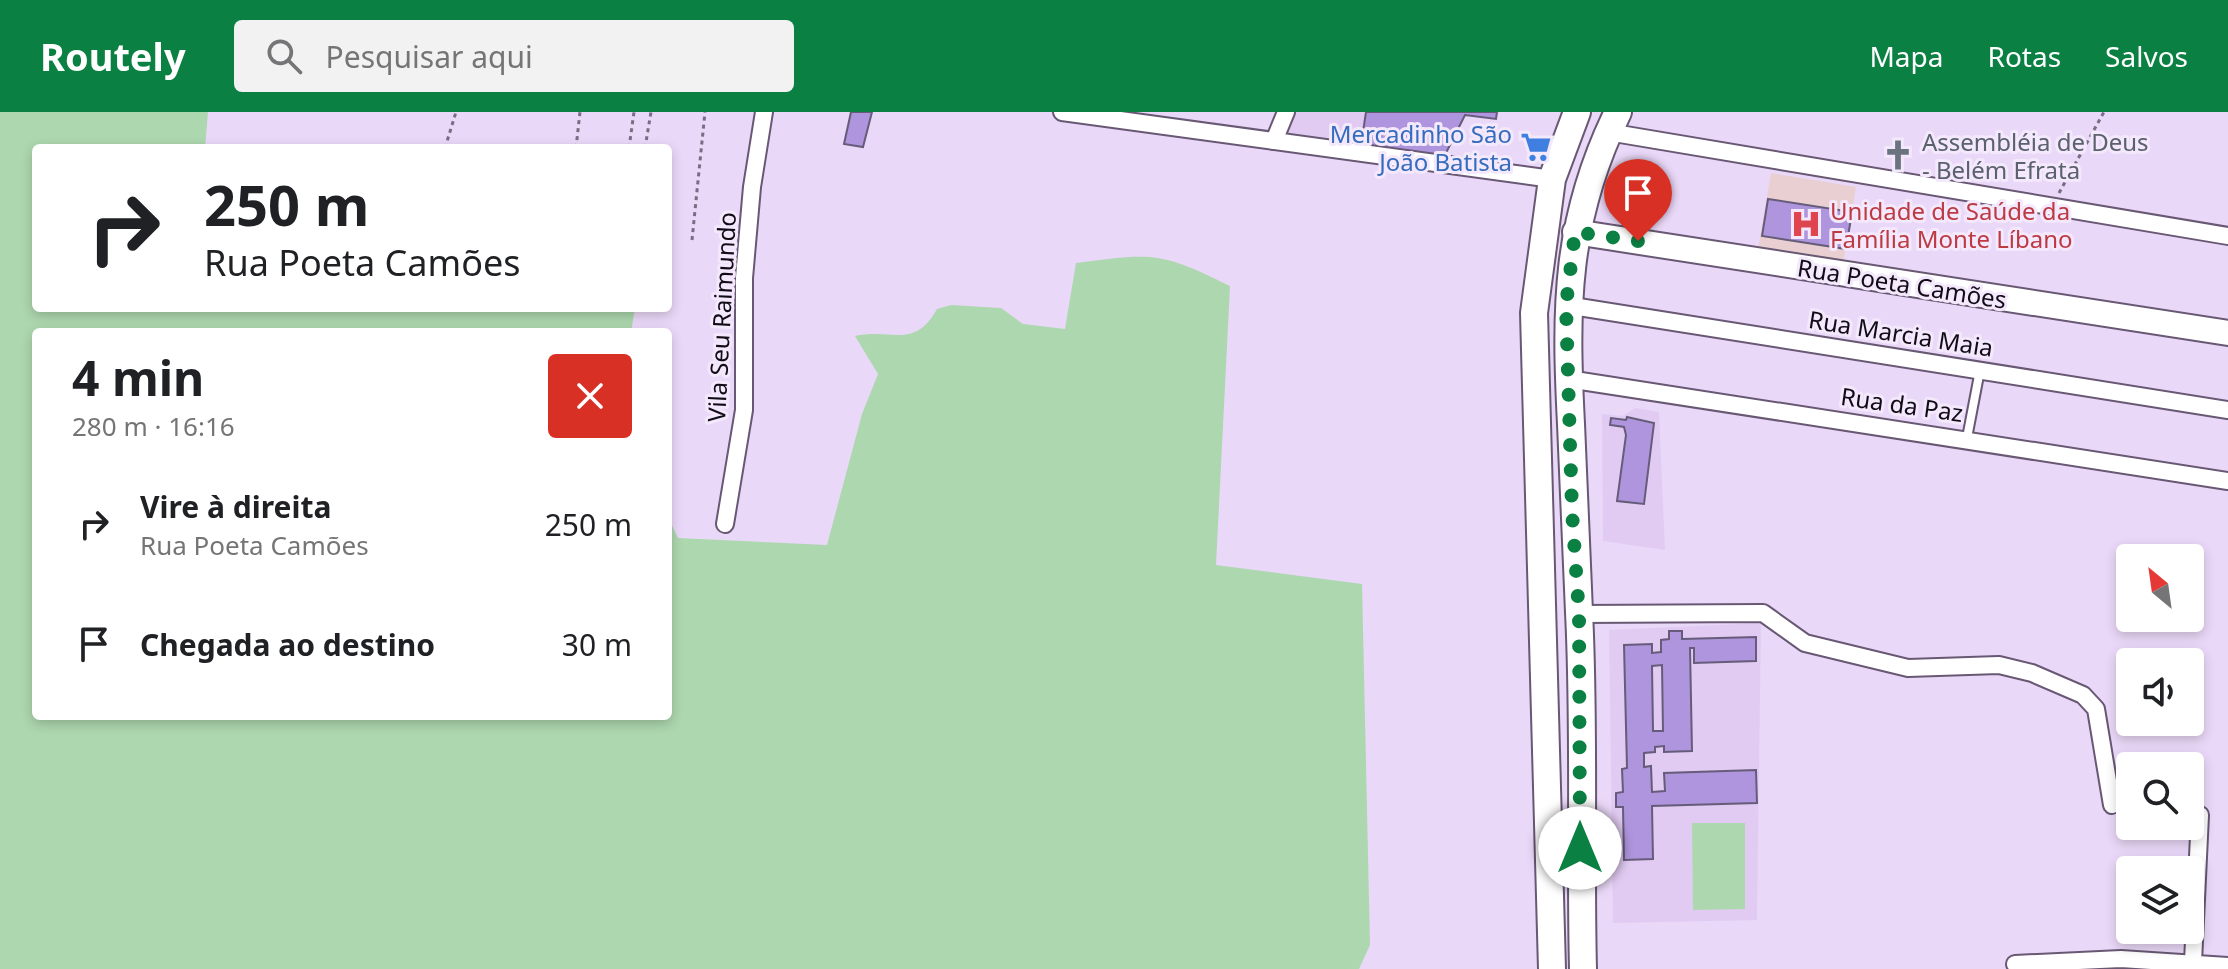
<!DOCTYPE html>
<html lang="pt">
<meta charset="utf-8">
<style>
:root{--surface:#fff;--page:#f2f2f2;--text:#202124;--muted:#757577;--accent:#0b8043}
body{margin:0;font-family:"Noto Sans",sans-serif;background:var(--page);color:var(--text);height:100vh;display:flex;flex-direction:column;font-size:30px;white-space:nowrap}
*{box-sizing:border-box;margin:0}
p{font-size:26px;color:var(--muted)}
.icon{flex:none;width:44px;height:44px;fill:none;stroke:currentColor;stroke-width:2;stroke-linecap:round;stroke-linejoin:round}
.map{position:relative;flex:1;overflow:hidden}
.side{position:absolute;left:32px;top:216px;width:640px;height:392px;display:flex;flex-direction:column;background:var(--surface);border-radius:8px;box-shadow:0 4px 12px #0003}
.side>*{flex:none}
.top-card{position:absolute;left:32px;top:32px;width:640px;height:168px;border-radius:8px;box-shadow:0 4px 12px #0003;background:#fff;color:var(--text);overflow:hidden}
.needle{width:52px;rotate:331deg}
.buttons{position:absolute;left:2116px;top:432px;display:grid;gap:16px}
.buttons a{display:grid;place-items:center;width:88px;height:88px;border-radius:8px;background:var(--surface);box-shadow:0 4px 12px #0003;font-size:40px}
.pin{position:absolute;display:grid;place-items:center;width:68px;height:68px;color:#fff;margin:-82px -34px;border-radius:50% 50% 50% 0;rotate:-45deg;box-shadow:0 0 8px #0007}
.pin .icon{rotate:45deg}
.me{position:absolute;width:88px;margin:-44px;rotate:0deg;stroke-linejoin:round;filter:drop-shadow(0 0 6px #0008)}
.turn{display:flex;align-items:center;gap:28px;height:168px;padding:0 40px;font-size:36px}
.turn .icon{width:104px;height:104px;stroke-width:2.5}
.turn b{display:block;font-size:56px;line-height:68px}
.round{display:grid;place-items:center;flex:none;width:84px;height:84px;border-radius:8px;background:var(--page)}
.headline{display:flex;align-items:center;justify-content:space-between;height:136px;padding:0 40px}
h1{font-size:48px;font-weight:700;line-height:60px}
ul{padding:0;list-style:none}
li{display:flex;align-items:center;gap:24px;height:120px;padding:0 40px}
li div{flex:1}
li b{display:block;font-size:30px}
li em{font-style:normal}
header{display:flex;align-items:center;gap:48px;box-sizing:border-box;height:112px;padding:0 40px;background:var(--accent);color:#fff}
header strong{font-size:38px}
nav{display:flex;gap:44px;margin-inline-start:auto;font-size:28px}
.search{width:560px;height:72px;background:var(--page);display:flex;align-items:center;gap:20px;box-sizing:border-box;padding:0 28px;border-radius:8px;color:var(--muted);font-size:30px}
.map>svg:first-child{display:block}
</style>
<header>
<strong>Routely</strong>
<div class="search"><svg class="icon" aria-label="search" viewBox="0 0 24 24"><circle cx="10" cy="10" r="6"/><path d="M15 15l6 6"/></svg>Pesquisar aqui</div>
<nav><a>Mapa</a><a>Rotas</a><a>Salvos</a></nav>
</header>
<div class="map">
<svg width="2228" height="857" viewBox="0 0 2228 857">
<rect width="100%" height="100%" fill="#ead8f8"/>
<g fill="#e1cbf2">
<path d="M 1296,0 L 1499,0 L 1496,7 L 1465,3 L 1444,45 L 1287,22 Z"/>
<path d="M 1635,296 L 1659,300 L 1665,438 L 1603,429 L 1602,302 L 1623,304 Z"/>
<path d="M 1761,511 L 1757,808 L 1613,811 L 1609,518 Z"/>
</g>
<path fill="#e9cfd1" d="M 1771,61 L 1856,75 L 1842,158 L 1757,143 Z"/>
<g fill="#add7ae">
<path d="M 0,0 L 208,0 L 205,36 L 36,36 L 36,196 L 635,196 L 631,220 L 36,220 L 36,604 L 668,604 L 668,405 L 678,426 L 827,433 L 862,302 L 878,262 L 855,224 C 893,216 914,238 937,197 L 951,193 L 1001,196 L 1023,212 L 1065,217 L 1076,151 C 1152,141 1160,139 1230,174 L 1216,453 L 1362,472 L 1370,833 L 1359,857 L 0,857 Z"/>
<path d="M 1692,711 L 1745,711 L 1745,797 L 1693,798 Z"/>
</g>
<g fill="#af95dd" stroke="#665c7a" stroke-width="2" fill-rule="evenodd">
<path d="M 851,0 L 872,0 L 863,35 L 844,32 Z"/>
<path d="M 1366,0 L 1497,0 L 1496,7 L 1465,3 L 1444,45 L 1361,33 Z"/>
<path d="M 1768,87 L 1852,100 L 1846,137 L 1762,124 Z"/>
<path d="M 1627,305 L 1654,311 L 1644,392 L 1617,389 L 1626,323 L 1624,315 L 1610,313 L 1611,306 L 1626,308 Z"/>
<path d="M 1669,519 L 1682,519 L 1682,527 L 1756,525 L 1756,549 L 1694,551 L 1694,536 L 1690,536 L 1692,639 L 1664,640 L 1664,634 L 1655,635 L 1655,640 L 1644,641 L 1644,655 L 1651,654 L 1652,680 L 1665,679 L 1664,661 L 1756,658 L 1757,691 L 1652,694 L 1653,747 L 1624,748 L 1623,695 L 1616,695 L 1616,681 L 1623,680 L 1622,657 L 1627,656 L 1624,533 L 1652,532 L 1652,541 L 1661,540 L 1661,528 L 1669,527 ZM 1662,553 L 1663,619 L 1653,619 L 1652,554 Z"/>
</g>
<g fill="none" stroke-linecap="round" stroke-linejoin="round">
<g stroke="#685873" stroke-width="12">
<path id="lane" d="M 1967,326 L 1980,258"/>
</g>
<g stroke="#685873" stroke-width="20">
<g id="street">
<path d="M 1062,0 L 1552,67"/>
<path d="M 1608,20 L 2228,124"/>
<path d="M 1274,29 L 1286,0"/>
<path d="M 1566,193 L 2228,298"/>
<path d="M 1568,267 L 2228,369"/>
<path d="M 725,412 L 744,298 L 744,166 L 752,75 L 764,0"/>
<path d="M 1579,502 L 1763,501 L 1805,531 L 1908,556 L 1999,553 L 2032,561 L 2083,583 L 2096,597 L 2112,693"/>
<path d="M 2193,850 L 2200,703"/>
<path d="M 2015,852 L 2121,847 L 2228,854"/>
</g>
</g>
<g stroke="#685873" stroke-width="28">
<path id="secondary" d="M 1575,120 L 2228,221"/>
</g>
<g stroke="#685873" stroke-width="30">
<g id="primary">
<path d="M 1552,857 L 1534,201 L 1552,67 L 1577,0"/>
<path d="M 1583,857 C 1580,738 1585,619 1579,500 C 1576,437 1574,375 1571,312 C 1565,196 1565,108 1618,0"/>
</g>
</g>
<g stroke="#796d82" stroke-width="3" stroke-dasharray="4 4" stroke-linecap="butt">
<path d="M 445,36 L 456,0"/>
<path d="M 576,36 L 580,0"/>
<path d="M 629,36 L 634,0"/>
<path d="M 645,36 L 651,0"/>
<path d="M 2059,81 L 2104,0"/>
<path d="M 692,128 L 705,0"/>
</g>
<use href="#lane" stroke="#fff" stroke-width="8"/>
<use href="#street" stroke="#fff" stroke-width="16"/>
<use href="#secondary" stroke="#fff" stroke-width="24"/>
<use href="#primary" stroke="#fff" stroke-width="26"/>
</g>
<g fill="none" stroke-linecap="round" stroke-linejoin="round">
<path stroke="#0b8043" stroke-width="14" stroke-dasharray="0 25.2" d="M 1580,736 L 1579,502 L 1572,399 L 1566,193 L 1575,120 L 1638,129"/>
</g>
<defs>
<g id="supermarket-bare" transform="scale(2.4)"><path d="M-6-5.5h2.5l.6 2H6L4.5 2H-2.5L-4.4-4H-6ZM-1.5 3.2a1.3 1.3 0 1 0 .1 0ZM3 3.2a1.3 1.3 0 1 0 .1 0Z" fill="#3f7fe0" stroke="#f3e8fc" stroke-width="2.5" paint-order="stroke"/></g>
<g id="church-bare" transform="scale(2.4)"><path d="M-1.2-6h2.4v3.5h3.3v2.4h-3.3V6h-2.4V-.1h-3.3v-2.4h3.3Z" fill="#6b7280" stroke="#f3e8fc" stroke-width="2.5" paint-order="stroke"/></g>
<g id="hospital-bare" transform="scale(2.4)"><path d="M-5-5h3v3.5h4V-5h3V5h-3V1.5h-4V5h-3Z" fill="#e0444e" stroke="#f3e8fc" stroke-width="2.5" paint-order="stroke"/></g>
</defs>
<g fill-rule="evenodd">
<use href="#supermarket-bare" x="1536" y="35"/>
<use href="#church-bare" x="1898" y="43"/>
<use href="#hospital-bare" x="1806" y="112"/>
</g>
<g text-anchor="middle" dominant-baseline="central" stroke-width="6" stroke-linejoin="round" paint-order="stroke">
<g font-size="24" fill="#366cbe" stroke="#f3e8fc" text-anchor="end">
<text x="1512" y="21">Mercadinho São<tspan x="1512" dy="28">João Batista</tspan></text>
</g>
<g font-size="24" fill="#5b616d" stroke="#f3e8fc" text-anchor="start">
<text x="1922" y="29">Assembléia de Deus<tspan x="1922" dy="28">- Belém Efrata</tspan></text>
</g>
<g font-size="24" fill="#be3a42" stroke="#f3e8fc" text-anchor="start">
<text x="1830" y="98">Unidade de Saúde da<tspan x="1830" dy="28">Família Monte Líbano</tspan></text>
</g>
<g font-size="24" fill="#120c17" stroke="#f3e8fc">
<text transform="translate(1902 171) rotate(9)">Rua Poeta Camões</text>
<text transform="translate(721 205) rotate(-87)">Vila Seu Raimundo</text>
<text transform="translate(1901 221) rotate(9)">Rua Marcia Maia</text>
<text transform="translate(1902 292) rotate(8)">Rua da Paz</text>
</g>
</g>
</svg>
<div class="buttons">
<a><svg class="needle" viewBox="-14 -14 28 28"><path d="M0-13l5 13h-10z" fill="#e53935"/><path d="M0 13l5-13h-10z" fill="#757577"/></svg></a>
<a><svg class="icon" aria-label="sound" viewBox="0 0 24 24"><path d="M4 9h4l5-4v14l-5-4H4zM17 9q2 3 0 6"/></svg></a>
<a><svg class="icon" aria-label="search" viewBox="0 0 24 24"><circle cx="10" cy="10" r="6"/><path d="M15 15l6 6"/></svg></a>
<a><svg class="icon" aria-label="layers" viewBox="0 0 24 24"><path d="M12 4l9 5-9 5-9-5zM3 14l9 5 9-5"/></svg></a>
</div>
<div class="pin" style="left:1638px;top:129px;background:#d93025"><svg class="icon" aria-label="arrive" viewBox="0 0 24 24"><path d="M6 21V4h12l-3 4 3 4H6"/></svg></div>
<svg class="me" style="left:1580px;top:736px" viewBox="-20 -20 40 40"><circle r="19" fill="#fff"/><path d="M0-13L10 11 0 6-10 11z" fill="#0b8043"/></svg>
<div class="top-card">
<div class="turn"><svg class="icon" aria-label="right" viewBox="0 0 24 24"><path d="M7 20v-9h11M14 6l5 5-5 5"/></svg><div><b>250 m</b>Rua Poeta Camões</div></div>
</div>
<section class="side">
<div class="headline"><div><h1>4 min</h1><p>280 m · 16:16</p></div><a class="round" style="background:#d93025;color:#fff"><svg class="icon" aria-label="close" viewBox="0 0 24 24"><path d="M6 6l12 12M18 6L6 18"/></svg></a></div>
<ul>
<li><svg class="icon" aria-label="right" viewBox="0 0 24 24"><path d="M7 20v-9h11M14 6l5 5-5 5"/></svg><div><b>Vire à direita</b><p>Rua Poeta Camões</p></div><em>250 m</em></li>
<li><svg class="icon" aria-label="arrive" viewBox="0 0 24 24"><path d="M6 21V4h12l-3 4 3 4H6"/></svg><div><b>Chegada ao destino</b></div><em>30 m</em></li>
</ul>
</section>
</div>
